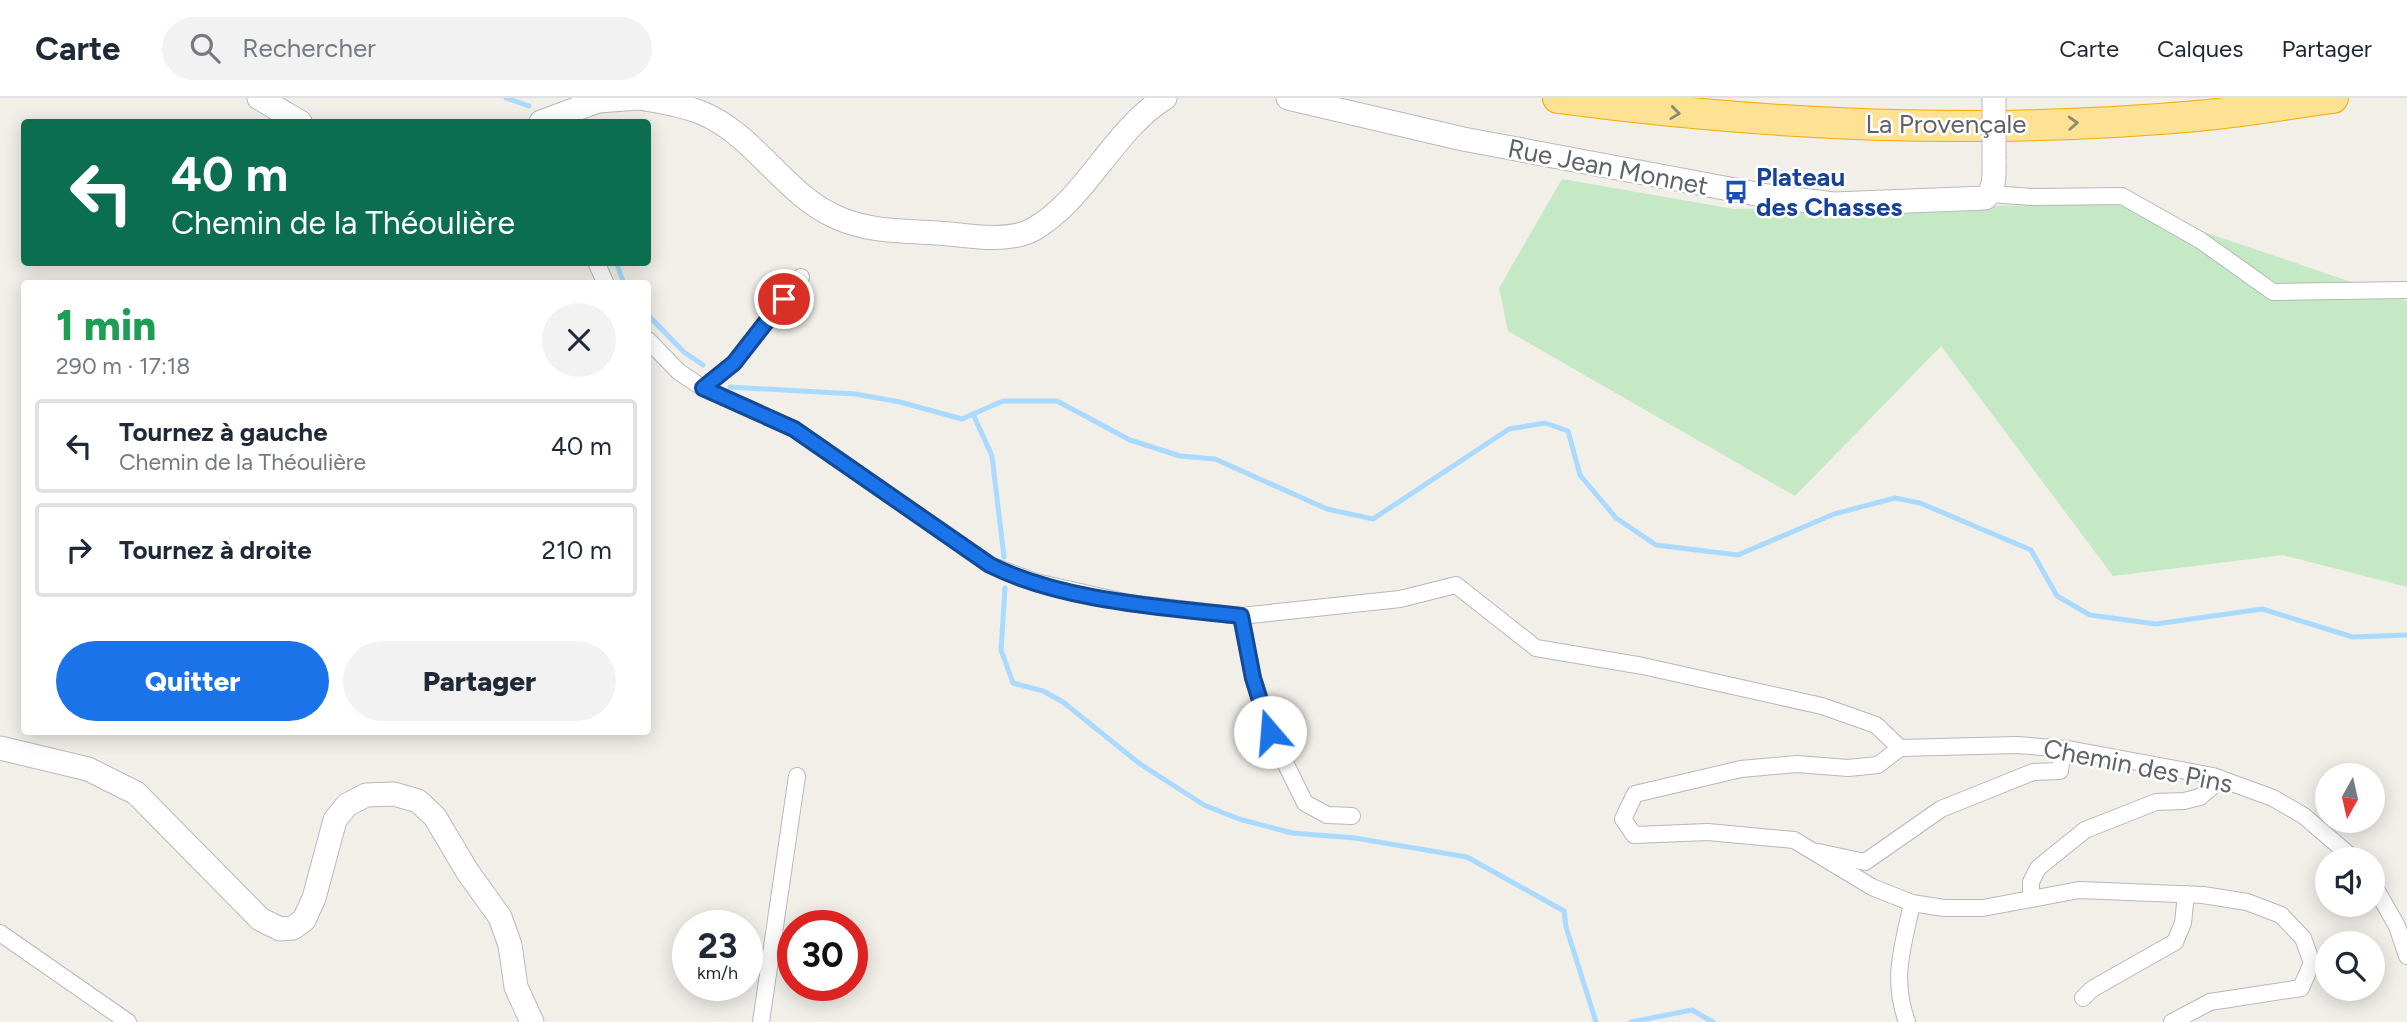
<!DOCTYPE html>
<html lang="fr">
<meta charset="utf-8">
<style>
:root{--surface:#fff;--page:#f2f2f3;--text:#1f2937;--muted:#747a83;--line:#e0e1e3;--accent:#1a73e8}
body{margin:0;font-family:Figtree,sans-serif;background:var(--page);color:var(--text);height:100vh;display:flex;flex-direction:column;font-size:26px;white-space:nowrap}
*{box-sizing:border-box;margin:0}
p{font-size:23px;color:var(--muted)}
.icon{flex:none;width:38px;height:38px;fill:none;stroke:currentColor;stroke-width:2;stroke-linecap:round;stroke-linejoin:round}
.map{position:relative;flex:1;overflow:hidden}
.sheet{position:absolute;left:21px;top:182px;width:630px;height:455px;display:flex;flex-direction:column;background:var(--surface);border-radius:7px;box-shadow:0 4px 18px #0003}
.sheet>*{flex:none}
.banner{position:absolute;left:21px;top:21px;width:630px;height:147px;border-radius:7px;box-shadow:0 4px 18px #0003;background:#0b6e4f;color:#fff;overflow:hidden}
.needle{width:46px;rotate:188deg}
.buttons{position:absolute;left:2315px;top:665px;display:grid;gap:14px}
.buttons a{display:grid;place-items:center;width:70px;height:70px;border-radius:50%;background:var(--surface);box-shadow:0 4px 18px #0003;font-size:35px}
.speed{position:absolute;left:672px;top:812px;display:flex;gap:14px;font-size:35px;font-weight:700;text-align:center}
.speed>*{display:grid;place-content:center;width:91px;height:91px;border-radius:50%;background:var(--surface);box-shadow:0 4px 18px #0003;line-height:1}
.speed small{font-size:18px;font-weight:400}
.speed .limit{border:10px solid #d22;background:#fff;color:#111}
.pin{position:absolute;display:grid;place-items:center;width:60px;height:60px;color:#fff;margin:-30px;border:4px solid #fff;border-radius:50%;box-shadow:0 2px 7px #0007}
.me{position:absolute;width:77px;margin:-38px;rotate:342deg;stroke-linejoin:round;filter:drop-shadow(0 0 5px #0008)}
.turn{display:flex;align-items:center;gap:24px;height:147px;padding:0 35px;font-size:32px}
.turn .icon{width:91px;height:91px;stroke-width:2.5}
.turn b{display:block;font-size:49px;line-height:60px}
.round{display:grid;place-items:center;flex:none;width:74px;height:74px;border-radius:37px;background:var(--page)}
.summary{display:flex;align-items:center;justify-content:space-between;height:119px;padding:0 35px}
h1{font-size:42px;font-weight:800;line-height:52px;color:#1e9e55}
.button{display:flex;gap:14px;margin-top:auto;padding:14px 35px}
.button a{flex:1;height:80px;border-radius:42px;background:var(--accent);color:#fff;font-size:28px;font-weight:800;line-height:80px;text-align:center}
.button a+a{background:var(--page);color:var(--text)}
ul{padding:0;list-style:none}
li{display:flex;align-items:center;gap:21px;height:94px;margin:0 14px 10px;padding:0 21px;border:4px solid var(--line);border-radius:7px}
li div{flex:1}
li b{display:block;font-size:26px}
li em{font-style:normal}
header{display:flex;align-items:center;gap:42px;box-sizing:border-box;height:98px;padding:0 35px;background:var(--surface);border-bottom:2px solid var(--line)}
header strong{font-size:33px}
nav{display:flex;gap:38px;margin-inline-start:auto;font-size:24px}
.search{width:490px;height:63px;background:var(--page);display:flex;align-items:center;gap:18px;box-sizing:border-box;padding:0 24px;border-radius:38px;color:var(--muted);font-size:26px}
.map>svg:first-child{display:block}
</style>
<header>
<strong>Carte</strong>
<div class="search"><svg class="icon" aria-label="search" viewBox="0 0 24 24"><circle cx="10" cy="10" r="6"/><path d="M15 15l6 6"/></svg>Rechercher</div>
<nav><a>Carte</a><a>Calques</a><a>Partager</a></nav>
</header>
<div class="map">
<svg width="2407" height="924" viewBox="0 0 2407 924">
<rect width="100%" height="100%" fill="#f1efe8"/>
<path fill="#c5e8c5" d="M 1562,81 L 1734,111 L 2122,106 L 2407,203 L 2407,489 L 2283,457 L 2113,478 L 1941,248 L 1795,398 L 1508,233 L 1499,190 Z"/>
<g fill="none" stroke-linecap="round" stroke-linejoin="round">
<g stroke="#aadaff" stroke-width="5">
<path d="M 506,0 L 529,8"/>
<path d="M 616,164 L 624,186"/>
<path d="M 648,217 L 684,254 L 703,267"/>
<path d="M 730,289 L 855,296 L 900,304 L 962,321 L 1003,303 L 1057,303 L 1130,342 L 1180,358 L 1215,361 L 1327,411 L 1373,421 L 1509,331 L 1545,325 L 1568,333 L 1580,377 L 1616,420 L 1656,447 L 1738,457 L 1834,416 L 1895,400 L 1920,405 L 2031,452 L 2057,498 L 2090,517 L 2156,526 L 2262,511 L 2353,539 L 2407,537"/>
<path d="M 973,316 L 992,358 L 1004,459"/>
<path d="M 1005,490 L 1001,552 L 1013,585 L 1043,593 L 1063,604 L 1140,666 L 1204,707 L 1239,721 L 1292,735 L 1355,740 L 1467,759 L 1564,813 L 1566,829 L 1596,924"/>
<path d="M 1631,924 L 1692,912 L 1713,924"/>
</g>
<g stroke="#b5b8bc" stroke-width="18">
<g id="street">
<path d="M 1990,96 L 2032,99 L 2122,98 L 2200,142 L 2273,194 L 2407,192"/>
<path d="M 596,164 L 606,186"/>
<path d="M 648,242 L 679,274 L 703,290 L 794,331 L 990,467 L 1036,484 L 1129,505 L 1241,518 L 1400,501 L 1456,487 L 1536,550 L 1643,568 L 1822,608 L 1876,627 L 1900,650"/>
<path d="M 703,290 L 734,265 L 801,179"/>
<path d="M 1241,518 L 1253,580 L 1270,634 L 1305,705 L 1327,717 L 1352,718"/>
<path d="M 1900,650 L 1878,667 L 1848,670 L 1797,666 L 1741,671 L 1635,696 L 1623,721 L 1634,737 L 1708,734 L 1794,742 L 1872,789 L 1912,805 L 1944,810 L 1983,810 L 2079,792 L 2203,797 L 2247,804 L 2281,817 L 2303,840 L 2312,865 L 2301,890 L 2210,904 L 2172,924"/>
<path d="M 1900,650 L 2017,647 L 2068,651 L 2213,678 L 2273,700 L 2304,718 L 2354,761"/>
<path d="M 1818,754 L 1865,764 L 1941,711 L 2033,674 L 2060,673 L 2063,651"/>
<path d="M 2373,786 L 2397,828 L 2407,858"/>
<path d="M 2031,799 L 2031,784 L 2038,770 L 2085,732 L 2156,704 L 2184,703 L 2200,699 L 2221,681"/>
<path d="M 0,835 L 128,924"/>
<path d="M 2083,900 L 2092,891 L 2175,844 L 2183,825 L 2186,796"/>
<path d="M 761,924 L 797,678"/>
<path d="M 1907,924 C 1891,880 1903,849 1912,805"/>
</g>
</g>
<g stroke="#b6babf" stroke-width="25">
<g id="secondary">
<path d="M 259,0 L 300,24"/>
<path d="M 640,0 C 661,4 683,7 702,15 C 755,37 784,96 836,119 C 873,136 911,132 950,136 C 976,139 1011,144 1034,131 C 1086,101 1114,31 1165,0"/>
<path d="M 1288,0 L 1463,41 L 1767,98 L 1834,106 L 1985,100 C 1996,91 1994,74 1994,61"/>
<path d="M 541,24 L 598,3 L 639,0"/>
<path d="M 0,650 L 88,671 L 136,695 L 260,821 L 280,831 L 293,830 L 304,822 L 314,800 L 335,722 L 347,707 L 366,697 L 394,696 L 418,703 L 435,719 L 467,773 L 500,819 L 510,847 L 516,889 L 532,924"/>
</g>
</g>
<g stroke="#f9ab00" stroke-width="32">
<path id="highway" d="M 1558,0 C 1769,28 1984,37 2197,18 C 2242,14 2288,6 2333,0"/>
</g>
<use href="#street" stroke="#fff" stroke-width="16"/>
<use href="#secondary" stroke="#fff" stroke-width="23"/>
<use href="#highway" stroke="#fde293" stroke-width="30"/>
<g stroke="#b6babf" stroke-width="25" stroke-linecap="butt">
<path id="secondary-bridge" d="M 1994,0 L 1994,61"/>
</g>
<use href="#secondary-bridge" stroke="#fff" stroke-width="23"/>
</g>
<defs><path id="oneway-chevron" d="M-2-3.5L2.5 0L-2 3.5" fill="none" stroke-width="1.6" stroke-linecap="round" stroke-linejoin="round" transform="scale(1.75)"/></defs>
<g stroke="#8e8975">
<use href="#oneway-chevron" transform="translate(1675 15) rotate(7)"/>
<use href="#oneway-chevron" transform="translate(2073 25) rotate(-3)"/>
</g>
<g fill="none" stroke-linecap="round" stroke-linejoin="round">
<g stroke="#114b97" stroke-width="18">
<path id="route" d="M 784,201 L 734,265 L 703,290 L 794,331 L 990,467 C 1062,503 1161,509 1241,518 L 1253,580 L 1270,634"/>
</g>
<use href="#route" stroke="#1a73e8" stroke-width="12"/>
</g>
<defs>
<g id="bus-bare" transform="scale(1.89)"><path d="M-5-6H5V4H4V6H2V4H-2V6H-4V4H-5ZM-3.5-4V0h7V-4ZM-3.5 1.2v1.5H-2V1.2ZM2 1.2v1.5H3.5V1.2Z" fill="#1a4fb4" stroke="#fff" stroke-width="2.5" paint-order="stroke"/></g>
</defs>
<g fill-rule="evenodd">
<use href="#bus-bare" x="1736" y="94"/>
</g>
<g text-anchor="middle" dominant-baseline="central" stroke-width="5" stroke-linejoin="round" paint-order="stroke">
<g font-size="26" fill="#5f6368" stroke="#fff">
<text x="1946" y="26">La Provençale</text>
<text transform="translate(1608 69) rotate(11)">Rue Jean Monnet</text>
<text transform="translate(2138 668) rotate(11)">Chemin des Pins</text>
</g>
<g font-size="26" font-weight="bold" fill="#164399" stroke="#fff" text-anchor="start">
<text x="1756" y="79">Plateau<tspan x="1756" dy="30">des Chasses</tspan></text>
</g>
</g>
</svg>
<div class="buttons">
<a><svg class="needle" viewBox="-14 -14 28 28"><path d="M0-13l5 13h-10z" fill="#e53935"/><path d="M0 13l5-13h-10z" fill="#747a83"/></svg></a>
<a><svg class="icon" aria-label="sound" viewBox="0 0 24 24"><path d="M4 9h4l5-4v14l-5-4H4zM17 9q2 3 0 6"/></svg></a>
<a><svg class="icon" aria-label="search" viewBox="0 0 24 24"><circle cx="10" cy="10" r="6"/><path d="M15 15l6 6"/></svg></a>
</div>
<div class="speed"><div>23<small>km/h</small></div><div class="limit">30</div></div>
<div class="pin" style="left:784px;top:201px;background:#d93025"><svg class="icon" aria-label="arrive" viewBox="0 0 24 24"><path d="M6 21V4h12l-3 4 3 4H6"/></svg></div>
<svg class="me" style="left:1270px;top:634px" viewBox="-20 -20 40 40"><circle r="19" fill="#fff"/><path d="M0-13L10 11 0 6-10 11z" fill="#1a73e8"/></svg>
<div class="banner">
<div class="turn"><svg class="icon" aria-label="left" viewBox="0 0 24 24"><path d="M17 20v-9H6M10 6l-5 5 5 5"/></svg><div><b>40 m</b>Chemin de la Théoulière</div></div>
</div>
<section class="sheet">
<div class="summary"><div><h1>1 min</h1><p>290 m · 17:18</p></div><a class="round"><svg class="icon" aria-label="close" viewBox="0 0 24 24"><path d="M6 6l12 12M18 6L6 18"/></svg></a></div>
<ul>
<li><svg class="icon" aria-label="left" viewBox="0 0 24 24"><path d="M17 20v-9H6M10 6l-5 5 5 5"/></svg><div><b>Tournez à gauche</b><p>Chemin de la Théoulière</p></div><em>40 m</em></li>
<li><svg class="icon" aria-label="right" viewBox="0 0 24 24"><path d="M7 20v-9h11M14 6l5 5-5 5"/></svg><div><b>Tournez à droite</b></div><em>210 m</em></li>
</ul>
<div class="button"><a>Quitter</a><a>Partager</a></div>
</section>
</div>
